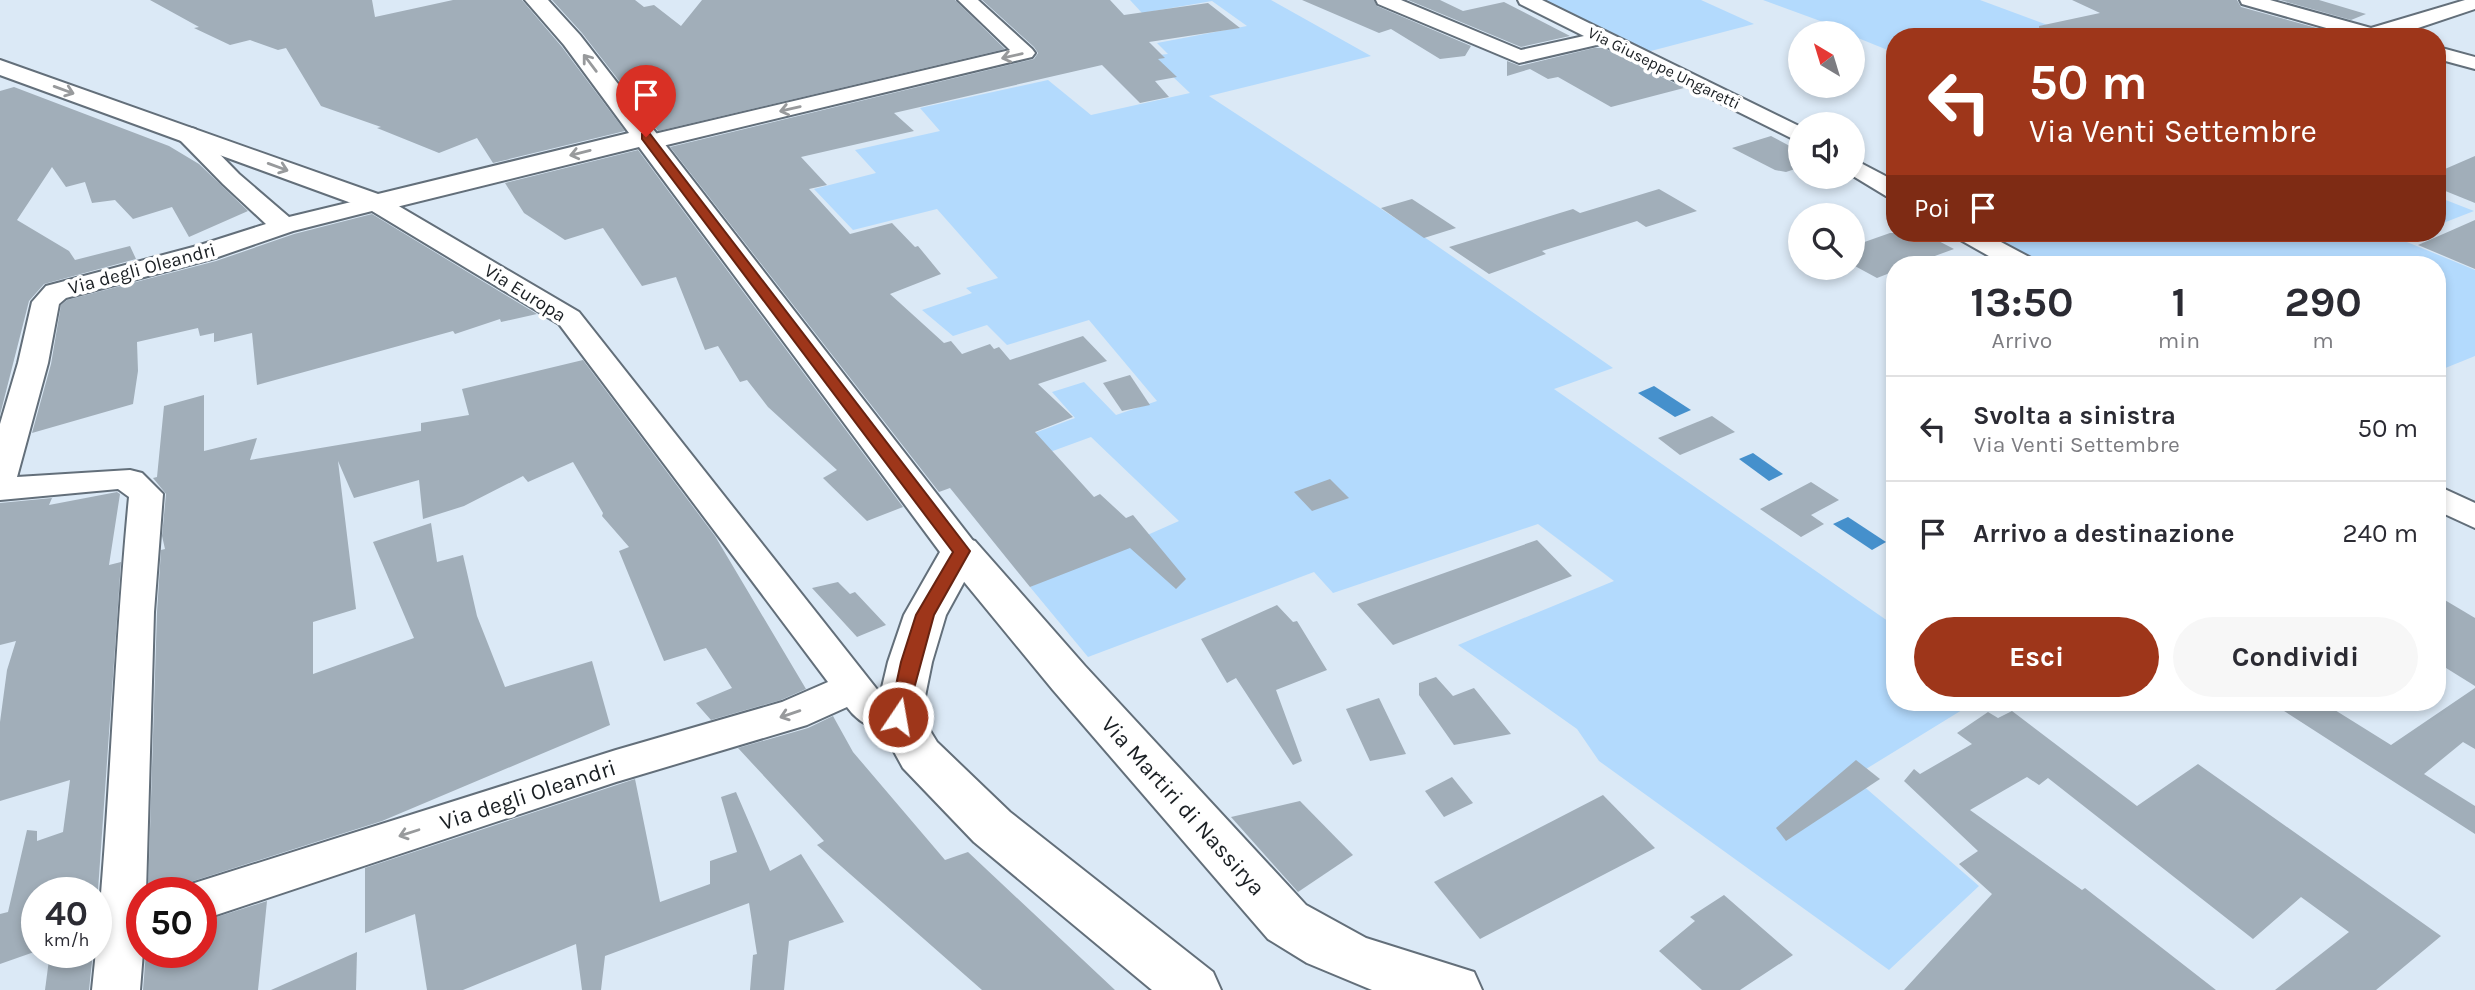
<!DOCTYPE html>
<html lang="it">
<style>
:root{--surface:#fff;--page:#f7f7f7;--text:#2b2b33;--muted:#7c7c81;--line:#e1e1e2;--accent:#9e361a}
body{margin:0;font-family:Karla,sans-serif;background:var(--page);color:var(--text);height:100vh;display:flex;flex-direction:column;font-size:26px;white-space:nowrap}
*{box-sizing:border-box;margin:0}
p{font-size:23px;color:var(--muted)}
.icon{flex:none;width:38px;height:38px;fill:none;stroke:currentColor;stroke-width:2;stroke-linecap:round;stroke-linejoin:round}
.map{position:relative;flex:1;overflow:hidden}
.drawer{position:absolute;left:1886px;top:256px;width:560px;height:455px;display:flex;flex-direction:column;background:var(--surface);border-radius:28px;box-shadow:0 4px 10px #0003}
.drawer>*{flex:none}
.banner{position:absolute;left:1886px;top:28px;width:560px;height:214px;border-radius:28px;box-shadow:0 4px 10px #0003;background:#9e361a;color:#fff;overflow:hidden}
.needle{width:46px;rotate:322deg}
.tools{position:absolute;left:1788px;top:21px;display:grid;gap:14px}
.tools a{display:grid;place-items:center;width:77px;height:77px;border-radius:50%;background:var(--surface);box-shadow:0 4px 10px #0003;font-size:35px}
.speed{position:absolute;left:21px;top:877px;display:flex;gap:14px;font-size:35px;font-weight:700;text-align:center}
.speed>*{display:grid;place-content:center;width:91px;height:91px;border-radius:50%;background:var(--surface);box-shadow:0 4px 10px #0003;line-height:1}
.speed small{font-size:18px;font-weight:400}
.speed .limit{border:10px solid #d22;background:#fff;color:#111}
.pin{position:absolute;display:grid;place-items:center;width:60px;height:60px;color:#fff;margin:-72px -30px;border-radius:50% 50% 50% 0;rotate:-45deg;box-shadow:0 0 7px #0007}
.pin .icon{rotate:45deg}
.me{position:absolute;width:77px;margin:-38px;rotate:12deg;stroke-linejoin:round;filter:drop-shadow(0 0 5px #0008)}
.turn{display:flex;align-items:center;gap:24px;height:147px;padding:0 28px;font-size:32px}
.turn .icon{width:91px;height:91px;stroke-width:2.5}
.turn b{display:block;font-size:49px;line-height:60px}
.then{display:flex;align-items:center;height:66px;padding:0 28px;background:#0003;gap:14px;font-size:26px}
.eta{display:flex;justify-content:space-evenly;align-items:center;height:119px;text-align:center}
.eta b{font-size:42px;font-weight:700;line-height:49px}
.primary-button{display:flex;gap:14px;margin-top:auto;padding:14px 28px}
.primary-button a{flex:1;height:80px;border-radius:42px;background:var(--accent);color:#fff;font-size:28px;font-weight:700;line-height:80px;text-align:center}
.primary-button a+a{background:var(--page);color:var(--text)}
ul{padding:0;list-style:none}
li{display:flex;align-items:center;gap:21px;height:105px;padding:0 28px;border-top:2px solid var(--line)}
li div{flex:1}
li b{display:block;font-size:26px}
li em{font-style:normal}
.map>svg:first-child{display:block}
</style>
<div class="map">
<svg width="2475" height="990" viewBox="0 0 2475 990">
<rect width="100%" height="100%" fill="#dbe9f6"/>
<g fill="#b3dafd">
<path d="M 1130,0 L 1271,0 L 1371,56 L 1209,96 L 1430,241 L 1613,368 L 1554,389 L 1895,626 L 1895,702 L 1975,702 L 1853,777 L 1979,886 L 1889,970 L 1599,761 L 1577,729 L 1458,645 L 1614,581 L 1538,524 L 1333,593 L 1314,572 L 1088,657 L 1030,587 L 1179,521 L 1091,437 L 1050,452 L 1032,434 L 1075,418 L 1052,392 L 1084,382 L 1116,415 L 1157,401 L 1089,320 L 1007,345 L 987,325 L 953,336 L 922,310 L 972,293 L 966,288 L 998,278 L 937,209 L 853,230 L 814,189 L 876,173 L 855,150 L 940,131 L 920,108 L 1048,80 L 1091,115 L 1190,93 L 1151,56 L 1168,54 L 1157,43 L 1247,26 L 1212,1 L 1142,13 Z"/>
<path d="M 1544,0 L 1701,0 L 1754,24 L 1647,52 Z"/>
<path d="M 1763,0 L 1980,0 L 2080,37 L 1895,37 L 1895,53 L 1853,36 L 1853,33 Z"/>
<path d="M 2438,197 L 2474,211 L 2438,225 Z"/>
<path d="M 1996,233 L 2385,233 L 2475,270 L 2475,356 L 2438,371 L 2438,264 L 2036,264 L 1986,236 Z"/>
</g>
<g fill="#4590cc">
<path d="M 1654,386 L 1691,410 L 1675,417 L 1638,393 Z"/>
<path d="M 1753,453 L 1783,474 L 1769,481 L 1739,459 Z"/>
<path d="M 1848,517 L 1886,542 L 1872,550 L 1833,524 Z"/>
</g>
<g fill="#a1aeb9">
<path d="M 150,0 L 372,0 L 375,17 L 453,0 L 522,0 L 562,47 L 625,131 L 493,163 L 477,138 L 439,153 L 377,128 L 381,127 L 321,106 L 286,48 L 278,50 L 250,40 L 230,45 L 194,28 L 199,27 Z"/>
<path d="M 552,0 L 635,0 L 644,7 L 654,5 L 681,26 L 702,0 L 955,0 L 1005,49 L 658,131 L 582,33 Z"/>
<path d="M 982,0 L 1110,0 L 1124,15 L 1208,3 L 1240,28 L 1149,42 L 1165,58 L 1158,59 L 1177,77 L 1155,81 L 1169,97 L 1140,103 L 1102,65 L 894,113 L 914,131 L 801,157 L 827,185 L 809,189 L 850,234 L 892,223 L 915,247 L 918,246 L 941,274 L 890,294 L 944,343 L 951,341 L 962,354 L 990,344 L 994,349 L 999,347 L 1010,360 L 1083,336 L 1107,361 L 1038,384 L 1073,417 L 1035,432 L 1094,497 L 1100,494 L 1126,518 L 1133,515 L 1186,579 L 1176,589 L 1130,548 L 1030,587 L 950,488 L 939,492 L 670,147 L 1034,59 L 1038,53 L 1034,47 Z"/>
<path d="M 1302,0 L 1374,0 L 1377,6 L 1471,46 L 1465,56 L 1440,59 L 1391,29 L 1379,33 Z"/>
<path d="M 1408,0 L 1440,0 L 1463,11 L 1504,2 L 1570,36 L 1521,47 Z"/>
<path d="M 2072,0 L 2237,0 L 2241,7 L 2324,30 L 2306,37 L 2040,37 L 2039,26 L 2100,13 Z"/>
<path d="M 2280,0 L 2319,0 L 2366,14 L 2351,20 Z"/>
<path d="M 1594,48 L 1604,48 L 1684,88 L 1611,107 L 1558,77 L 1548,79 L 1530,69 L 1507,76 L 1507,61 L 1520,66 Z"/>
<path d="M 14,87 L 169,146 L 199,164 L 248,211 L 189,237 L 172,207 L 133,219 L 115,200 L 92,203 L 85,182 L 66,187 L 52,167 L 17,220 L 69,251 L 75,260 L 130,246 L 136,259 L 44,284 L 29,301 L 0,415 L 0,91 Z"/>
<path d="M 1771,136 L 1801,152 L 1801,167 L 1786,172 L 1775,170 L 1732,148 Z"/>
<path d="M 638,150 L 903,507 L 867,521 L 823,478 L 837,470 L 768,407 L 747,380 L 740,382 L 718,346 L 705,350 L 676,277 L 642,286 L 603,228 L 565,240 L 524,213 L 505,183 Z"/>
<path d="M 2475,156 L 2475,203 L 2438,188 L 2438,172 Z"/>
<path d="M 1659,189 L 1697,211 L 1646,227 L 1637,221 L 1542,251 L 1546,254 L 1489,274 L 1449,247 L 1573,209 L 1580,213 Z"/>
<path d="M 1412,199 L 1456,228 L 1424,238 L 1381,208 Z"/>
<path d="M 372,214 L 537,314 L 501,322 L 500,319 L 455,334 L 453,331 L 257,385 L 252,333 L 214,342 L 214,333 L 200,336 L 198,328 L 137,342 L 138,371 L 133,404 L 32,433 L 51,364 L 61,305 L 67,300 L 216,261 L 294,234 Z"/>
<path d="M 2475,220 L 2475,269 L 2418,245 L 2450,231 Z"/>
<path d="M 1890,233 L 1923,233 L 1954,249 L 1913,264 L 1895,264 L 1895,271 L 1877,278 L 1853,265 L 1853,246 Z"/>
<path d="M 583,360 L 715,536 L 806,689 L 781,700 L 711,720 L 696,703 L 732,688 L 706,648 L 664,661 L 619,551 L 629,547 L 602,516 L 603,513 L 573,462 L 528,482 L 523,476 L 464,506 L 423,519 L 419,480 L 354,498 L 338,461 L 356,609 L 313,622 L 313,674 L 414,638 L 373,542 L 431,523 L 437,562 L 463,555 L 477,616 L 505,687 L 592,661 L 610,725 L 382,821 L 184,884 L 179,892 L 148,892 L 157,612 L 161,550 L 165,549 L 162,536 L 166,494 L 153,478 L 157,477 L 164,406 L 204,395 L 204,451 L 257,438 L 250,460 L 421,431 L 421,423 L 469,415 L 462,389 Z"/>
<path d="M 1130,375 L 1150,405 L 1122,411 L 1103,383 Z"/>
<path d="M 1712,416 L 1735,432 L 1680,455 L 1658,438 Z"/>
<path d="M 1330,479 L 1349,498 L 1312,511 L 1294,492 Z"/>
<path d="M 1811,482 L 1839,500 L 1811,515 L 1824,524 L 1801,537 L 1760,509 Z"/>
<path d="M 117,492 L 120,494 L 109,565 L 121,562 L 96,919 L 96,892 L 37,892 L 37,951 L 0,964 L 0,914 L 8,912 L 27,830 L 37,831 L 37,841 L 63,832 L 70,780 L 0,801 L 0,722 L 7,670 L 16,641 L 0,645 L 0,503 L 52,498 L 49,505 Z"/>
<path d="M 1537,540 L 1572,576 L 1393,645 L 1357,604 Z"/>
<path d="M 838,582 L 850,594 L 855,592 L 886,625 L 857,637 L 812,588 Z"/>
<path d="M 2438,596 L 2475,618 L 2475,686 L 2438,663 Z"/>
<path d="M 1277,605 L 1293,622 L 1297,621 L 1327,670 L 1276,690 L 1302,761 L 1293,765 L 1236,678 L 1227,683 L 1201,639 Z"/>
<path d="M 1436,677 L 1453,696 L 1474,688 L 1511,734 L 1454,745 L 1419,695 L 1419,683 Z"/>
<path d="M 2475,688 L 2475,749 L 2463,742 L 2424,774 L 2475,806 L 2475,834 L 2270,702 L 2322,702 L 2391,745 Z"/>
<path d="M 1379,698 L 1406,754 L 1370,761 L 1346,709 Z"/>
<path d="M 2012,711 L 2137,806 L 2198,764 L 2441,936 L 2376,990 L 2275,990 L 2349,932 L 2301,897 L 2253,939 L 2048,778 L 2039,785 L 2027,777 L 1970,810 L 2082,890 L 2085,888 L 2216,990 L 1904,990 L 1992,894 L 1959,864 L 1978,851 L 1904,781 L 1914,769 L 1920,774 L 1972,744 L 1957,733 L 1988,712 L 1998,718 Z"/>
<path d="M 833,716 L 853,752 L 945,860 L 968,852 L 1115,990 L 982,990 L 817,845 L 824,841 L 738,748 L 808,728 Z"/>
<path d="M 1856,760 L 1880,779 L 1786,841 L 1776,828 Z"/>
<path d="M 1452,777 L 1473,803 L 1444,817 L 1425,791 Z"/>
<path d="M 635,779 L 660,902 L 710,884 L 710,861 L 737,852 L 721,797 L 736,792 L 770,871 L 801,854 L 844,922 L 789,941 L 784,990 L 750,990 L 753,955 L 757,954 L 749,903 L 605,956 L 601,990 L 582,990 L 576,944 L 463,990 L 427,990 L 415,914 L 365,933 L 365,868 Z"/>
<path d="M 1603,795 L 1655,848 L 1480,939 L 1434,882 Z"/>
<path d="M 1300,801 L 1353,855 L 1298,892 L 1231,817 Z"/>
<path d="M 1724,895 L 1793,955 L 1740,990 L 1702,990 L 1659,951 L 1695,921 L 1690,917 Z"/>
<path d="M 267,901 L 258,990 L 143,990 L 146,952 L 201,952 L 201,922 Z"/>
<path d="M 50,952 L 93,952 L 89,990 L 45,990 Z"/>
<path d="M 357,952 L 356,990 L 271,990 Z"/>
</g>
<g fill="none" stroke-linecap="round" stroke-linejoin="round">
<g stroke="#636f7a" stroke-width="4">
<g id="minor">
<path d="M 958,0 L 978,0 L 1032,49 L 1035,53 L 1032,57 L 650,149 L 642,147 L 639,142 L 642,137 L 650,135 L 1010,50 Z"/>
<path d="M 1376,0 L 1401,0 L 1521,50 L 1584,36 L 1520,4 L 1518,0 L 1542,0 L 1801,127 L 1801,143 L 1601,44 L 1519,63 L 1378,4 Z"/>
<path d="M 2240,0 L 2270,0 L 2371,28 L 2465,0 L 2475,0 L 2475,9 L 2391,37 L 2358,37 L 2242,4 Z"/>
<path d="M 2438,47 L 2475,57 L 2475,69 L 2438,59 Z"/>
<path d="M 187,127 L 195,129 L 239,174 L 289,217 L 376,196 L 385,198 L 579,312 L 883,697 L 912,706 L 918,717 L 912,728 C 887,736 862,728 847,707 L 807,725 L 616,782 L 201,920 L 201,892 L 182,892 L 185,886 L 616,750 L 782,702 L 828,682 L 559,324 L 372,211 L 293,231 L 215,258 L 66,298 L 59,304 L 48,363 L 17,477 L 130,470 L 142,473 L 163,494 L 154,612 L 146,892 L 142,892 L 143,952 L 140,990 L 92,990 C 110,826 113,661 129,497 L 118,489 L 0,500 L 0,424 L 18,363 L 32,302 L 46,286 L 197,246 L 266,224 L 223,184 L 179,139 L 176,134 L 179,129 Z"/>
<path d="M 1853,159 L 1895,181 L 1895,198 L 1886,196 L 1853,176 Z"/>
<path d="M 1953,233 L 1984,233 L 2031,258 L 2035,264 L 2003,264 L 1957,238 Z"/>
<path d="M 2438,486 L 2475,503 L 2475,528 L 2438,511 Z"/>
</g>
</g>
<g stroke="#636f7a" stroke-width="4">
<path id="tertiary" d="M 961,537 L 975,541 L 1085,666 L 1306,905 L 1366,938 L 1474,972 L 1482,990 L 1372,990 L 1307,963 L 1268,939 L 1053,690 L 947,561 L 941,551 L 947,541 Z"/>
</g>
<g stroke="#636f7a" stroke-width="4">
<path id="secondary" d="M 525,0 L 548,0 L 580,35 L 981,551 L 946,615 L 932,662 L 921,716 L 937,742 L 1010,812 L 1213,972 L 1221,990 L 1152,990 L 974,842 L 903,768 L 875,717 L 888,662 L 904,615 L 940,552 L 639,147 L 376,212 L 0,75 L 0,60 L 378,194 L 629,133 L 564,45 Z"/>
</g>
<use href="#minor" fill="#fff" fill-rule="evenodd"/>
<use href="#tertiary" fill="#fff" fill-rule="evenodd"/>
<use href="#secondary" fill="#fff" fill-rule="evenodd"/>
</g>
<defs><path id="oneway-shaft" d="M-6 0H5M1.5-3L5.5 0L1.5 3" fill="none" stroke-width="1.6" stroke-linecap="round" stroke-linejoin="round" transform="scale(1.75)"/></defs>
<g stroke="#989a9c">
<use href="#oneway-shaft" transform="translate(1012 56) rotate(167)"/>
<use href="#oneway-shaft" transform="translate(590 63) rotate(-127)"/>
<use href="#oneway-shaft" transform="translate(64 90) rotate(20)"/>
<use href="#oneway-shaft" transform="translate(790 109) rotate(167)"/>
<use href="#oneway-shaft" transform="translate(580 153) rotate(166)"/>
<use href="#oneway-shaft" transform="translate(278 167) rotate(20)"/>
<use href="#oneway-shaft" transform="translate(790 714) rotate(161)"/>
<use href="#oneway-shaft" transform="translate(409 833) rotate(162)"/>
</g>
<path fill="#9e361a" stroke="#672311" stroke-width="2" d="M 642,134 L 650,134 L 970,551 L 934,615 L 905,722 L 898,724 L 892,722 L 889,717 L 901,662 L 916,615 L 953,552 L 642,139 Z"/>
<g text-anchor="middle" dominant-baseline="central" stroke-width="7" stroke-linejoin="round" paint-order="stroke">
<g font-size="16" fill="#1a1f23" stroke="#fff">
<text transform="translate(1664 68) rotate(26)">Via Giuseppe Ungaretti</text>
</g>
<g font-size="19" fill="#1a1f23" stroke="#fff">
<text transform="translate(142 269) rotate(-15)">Via degli Oleandri</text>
<text transform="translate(525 293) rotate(32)">Via Europa</text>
</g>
<g font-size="23" fill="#1a1f23" stroke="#fff">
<text transform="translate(528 795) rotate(-18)">Via degli Oleandri</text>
<text transform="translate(1183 806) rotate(48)">Via Martiri di Nassirya</text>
</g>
</g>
</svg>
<div class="tools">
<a><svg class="needle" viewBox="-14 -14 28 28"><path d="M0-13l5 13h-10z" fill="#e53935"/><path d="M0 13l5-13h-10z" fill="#7c7c81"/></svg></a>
<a><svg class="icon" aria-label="sound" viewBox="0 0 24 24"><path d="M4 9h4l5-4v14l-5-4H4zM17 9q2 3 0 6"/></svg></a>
<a><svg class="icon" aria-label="search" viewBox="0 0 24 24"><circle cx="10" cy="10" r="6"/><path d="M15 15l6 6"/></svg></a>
</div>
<div class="speed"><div>40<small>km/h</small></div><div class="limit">50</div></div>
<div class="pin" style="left:646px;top:137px;background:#d93025"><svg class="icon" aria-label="arrive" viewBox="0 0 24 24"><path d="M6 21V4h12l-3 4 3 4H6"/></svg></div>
<svg class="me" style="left:898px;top:717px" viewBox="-20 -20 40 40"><circle r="17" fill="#9e361a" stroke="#fff" stroke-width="3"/><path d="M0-11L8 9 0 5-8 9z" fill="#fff"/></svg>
<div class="banner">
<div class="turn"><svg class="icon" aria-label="left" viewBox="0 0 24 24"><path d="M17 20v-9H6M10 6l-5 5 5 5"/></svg><div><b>50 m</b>Via Venti Settembre</div></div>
<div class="then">Poi<svg class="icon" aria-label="arrive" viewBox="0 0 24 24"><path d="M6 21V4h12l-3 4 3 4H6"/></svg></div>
</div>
<section class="drawer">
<div class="eta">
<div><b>13:50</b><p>Arrivo</p></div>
<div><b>1</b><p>min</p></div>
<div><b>290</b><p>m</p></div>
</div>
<ul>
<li><svg class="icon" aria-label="left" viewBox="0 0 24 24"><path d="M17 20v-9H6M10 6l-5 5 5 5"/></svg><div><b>Svolta a sinistra</b><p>Via Venti Settembre</p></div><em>50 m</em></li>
<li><svg class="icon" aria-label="arrive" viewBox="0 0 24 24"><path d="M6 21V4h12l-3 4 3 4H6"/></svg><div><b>Arrivo a destinazione</b></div><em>240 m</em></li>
</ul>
<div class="primary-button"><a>Esci</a><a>Condividi</a></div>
</section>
</div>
